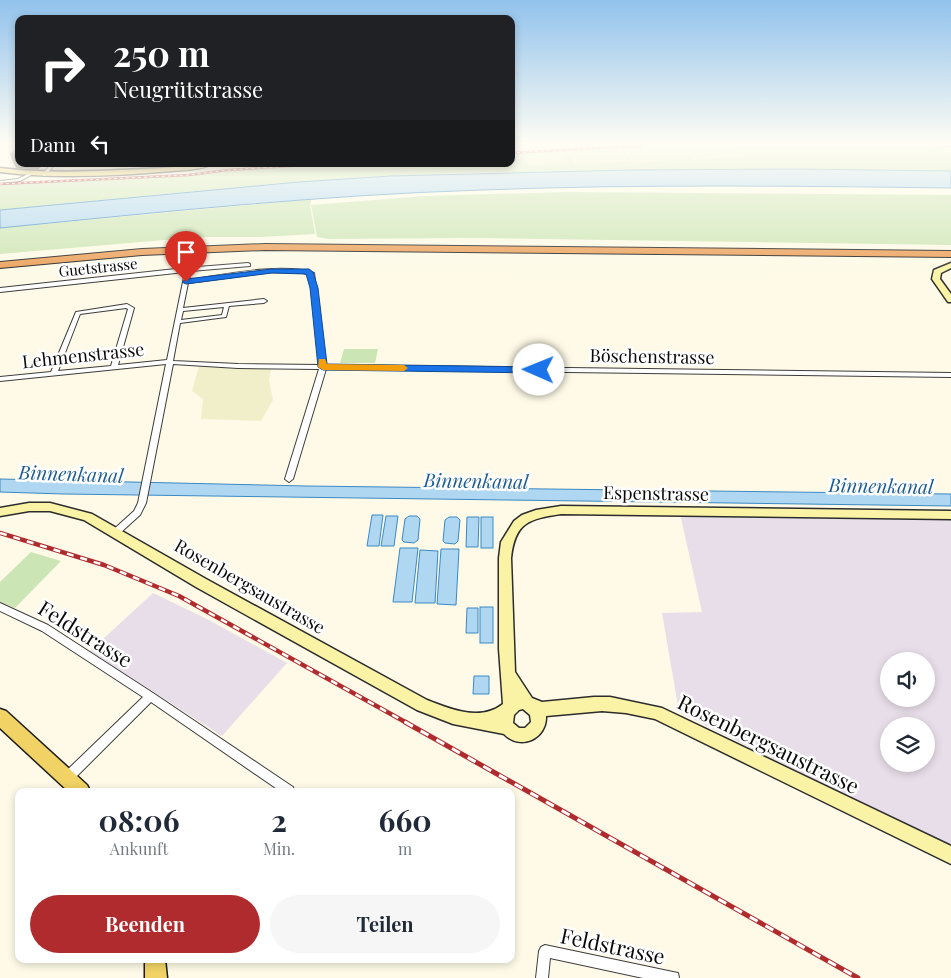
<!DOCTYPE html>
<html lang="de">
<meta charset="utf-8">
<style>
:root{--surface:#fff;--page:#f6f6f7;--text:#1f2937;--muted:#747a83;--accent:#b02b2e}
body{margin:0;font-family:"Playfair Display",serif;background:var(--page);color:var(--text);height:100vh;display:flex;flex-direction:column;font-size:19px;white-space:nowrap}
*{box-sizing:border-box;margin:0}
p{font-size:16px;color:var(--muted)}
.icon{flex:none;width:28px;height:28px;fill:none;stroke:currentColor;stroke-width:2;stroke-linecap:round;stroke-linejoin:round}
.map{position:relative;flex:1;overflow:hidden}
.drawer{position:absolute;left:15px;top:788px;width:500px;height:175px;display:flex;flex-direction:column;background:var(--surface);border-radius:10px;box-shadow:0 2px 8px #0003}
.drawer>*{flex:none}
.hud{position:absolute;left:15px;top:15px;width:500px;height:152px;border-radius:10px;box-shadow:0 2px 8px #0003;background:#202124;color:#fff;overflow:hidden}
.tools{position:absolute;left:880px;top:652px;display:grid;gap:10px}
.tools a{display:grid;place-items:center;width:55px;height:55px;border-radius:50%;background:var(--surface);box-shadow:0 2px 8px #0003;font-size:25px}
.pin{position:absolute;display:grid;place-items:center;width:42px;height:42px;color:#fff;margin:-51px -21px;border-radius:50% 50% 50% 0;rotate:-45deg;box-shadow:0 0 5px #0007}
.pin .icon{rotate:45deg}
.me{position:absolute;width:55px;margin:-28px;rotate:271deg;stroke-linejoin:round;filter:drop-shadow(0 0 4px #0008)}
.turn{display:flex;align-items:center;gap:18px;height:105px;padding:0 15px;font-size:22px}
.turn .icon{width:65px;height:65px;stroke-width:2.5}
.turn b{display:block;font-size:35px;line-height:42px}
.then{display:flex;align-items:center;height:48px;padding:0 15px;background:#0003;gap:10px;font-size:19px}
.eta{display:flex;justify-content:space-evenly;align-items:center;height:85px;text-align:center}
.eta b{font-size:30px;font-weight:700;line-height:35px}
.action{display:flex;gap:10px;margin-top:auto;padding:10px 15px}
.action a{flex:1;height:58px;border-radius:30px;background:var(--accent);color:#fff;font-size:20px;font-weight:700;line-height:58px;text-align:center}
.action a+a{background:var(--page);color:var(--text)}
.map>svg:first-child{display:block}
</style>
<div class="map">
<svg width="951" height="978" viewBox="0 0 951 978">
<rect width="100%" height="100%" fill="#fefae7"/>
<g fill="#e8dee9" fill-rule="evenodd">
<path d="M 680,514 L 951,520 L 951,848 L 679,712 L 662,613 L 702,612 ZM 889,661 L 926,661 L 926,699 L 889,699 ZM 889,726 L 926,726 L 926,764 L 889,764 Z"/>
<path d="M 153,593 L 207,619 L 287,663 L 222,736 L 90,651 Z"/>
</g>
<path fill="#f1efca" d="M 199,366 L 271,369 L 269,380 L 273,400 L 261,421 L 201,419 L 203,399 L 192,391 Z"/>
<g fill="#cce5b4">
<path d="M 644,145 L 951,146 L 951,171 C 782,169 613,168 444,174 C 295,179 148,196 0,210 L 0,184 L 157,175 L 189,175 L 228,170 L 323,164 L 511,164 L 511,153 Z"/>
<path d="M 567,192 L 951,195 L 951,245 L 473,238 L 329,239 L 317,237 L 311,205 L 424,196 Z"/>
<path d="M 312,199 L 310,205 L 315,234 L 260,237 L 200,237 L 0,254 L 0,228 Z"/>
<path d="M 344,349 L 378,349 L 375,363 L 340,363 Z"/>
<path d="M 31,552 L 61,561 L 15,608 L 0,602 L 0,582 Z"/>
</g>
<g fill="#deedc6">
<path d="M 734,145 L 747,156 L 693,160 L 679,146 Z"/>
<path d="M 675,146 L 689,159 L 634,163 L 622,149 Z"/>
<path d="M 619,149 L 629,161 L 576,165 L 567,153 Z"/>
<path d="M 562,153 L 569,163 L 529,166 L 523,155 Z"/>
</g>
<g fill="#b0d7f2" stroke="#3b89c4">
<path d="M 796,169 L 951,171 L 951,188 C 795,186 638,184 482,190 C 321,195 160,212 0,228 L 0,210 L 299,182 L 391,176 L 629,170 Z"/>
<path d="M 0,479 L 306,486 L 951,494 L 951,506 L 64,494 L 0,492 Z"/>
<path d="M 372,515 L 383,515 L 379,546 L 367,546 Z"/>
<path d="M 386,516 L 398,516 L 394,546 L 381,546 Z"/>
<path d="M 409,516 L 417,516 L 420,519 L 418,540 L 414,543 L 404,542 L 402,540 L 405,519 Z"/>
<path d="M 449,517 L 457,517 L 460,520 L 458,541 L 455,544 L 445,543 L 443,541 L 445,520 Z"/>
<path d="M 467,517 L 479,517 L 478,547 L 466,547 Z"/>
<rect x="481" y="517" width="12" height="31"/>
<path d="M 400,548 L 418,548 L 412,602 L 393,602 Z"/>
<path d="M 441,549 L 459,549 L 456,605 L 437,604 Z"/>
<path d="M 420,550 L 438,551 L 435,603 L 415,603 Z"/>
<rect x="480" y="607" width="13" height="36"/>
<path d="M 467,608 L 478,608 L 478,633 L 466,633 Z"/>
<path d="M 474,676 L 489,676 L 489,694 L 473,694 Z"/>
</g>
<g fill="none" stroke-linecap="round" stroke-linejoin="round">
<g stroke="#3d3d3d" stroke-width="2">
<g id="street">
<path d="M 51,164 L 55,164 L 45,176 L 43,176 L 43,174 Z"/>
<path d="M 30,173 L 33,174 L 20,181 L 0,183 L 0,181 L 18,179 Z"/>
<path d="M 248,263 L 250,264 L 250,266 L 191,271 L 189,280 C 222,275 283,262 314,273 L 326,365 L 951,373 L 951,377 L 326,369 L 293,479 L 289,482 L 285,479 L 319,369 L 238,368 L 173,364 L 146,503 L 140,515 L 119,534 L 113,534 L 112,532 L 113,530 L 134,511 L 138,503 L 166,364 L 0,381 L 0,377 L 51,372 L 76,312 L 127,304 L 134,308 L 118,365 L 167,360 L 185,272 L 0,292 L 0,288 L 185,268 ZM 272,272 L 303,273 L 310,275 L 320,365 L 238,364 L 173,361 L 180,323 L 226,317 L 229,306 L 264,303 L 267,301 L 264,299 L 183,308 L 188,283 ZM 224,307 L 222,315 L 181,320 L 183,311 ZM 126,308 L 128,309 L 111,366 L 58,371 L 80,314 Z"/>
<path d="M 0,603 L 48,625 L 153,693 L 293,787 L 294,791 L 280,791 L 151,702 L 71,782 L 67,783 L 63,782 L 62,778 L 63,774 L 143,697 L 42,631 L 0,611 Z"/>
<path d="M 545,945 L 673,972 L 678,973 L 679,978 L 643,978 L 550,958 L 548,978 L 536,978 L 539,951 L 541,947 Z"/>
</g>
</g>
<g stroke="#2c2c2c" stroke-width="3">
<g id="secondary">
<path d="M 951,263 L 951,268 L 941,273 L 940,279 L 951,294 L 951,302 L 948,302 L 932,279 L 934,270 Z"/>
<path d="M 29,503 L 50,503 L 92,514 L 206,579 L 427,700 C 451,709 480,722 503,704 L 499,649 L 499,558 L 501,542 L 514,521 L 522,515 L 536,510 L 561,506 L 951,511 L 951,519 L 561,514 C 529,519 515,522 511,558 L 515,672 L 532,698 L 542,702 L 594,697 L 610,697 L 662,708 L 951,846 L 951,864 L 655,719 L 626,713 L 602,711 L 546,716 C 547,739 520,751 504,734 L 453,724 L 417,710 L 196,587 L 84,520 L 50,511 L 29,511 L 0,516 L 0,508 ZM 523,709 L 530,715 L 531,722 L 525,728 L 519,728 L 513,723 L 514,715 L 519,710 Z"/>
</g>
</g>
<g stroke="#1b1b1b" stroke-width="3">
<g id="primary">
<path d="M 200,164 L 212,164 C 202,170 184,170 172,171 C 115,176 56,179 0,172 L 0,168 C 40,173 79,172 119,170 C 146,169 173,168 200,164 Z"/>
<path d="M 0,709 L 6,711 L 87,785 L 90,791 L 68,791 L 0,728 Z"/>
<path d="M 145,959 L 165,959 L 167,978 L 145,978 Z"/>
</g>
</g>
<g stroke="#1b1b1b" stroke-width="2">
<path id="highway" d="M 265,244 L 951,251 L 951,257 L 265,250 L 142,255 L 0,268 L 0,262 L 142,249 Z"/>
</g>
<use href="#street" fill="#fff" fill-rule="evenodd"/>
<use href="#secondary" fill="#faf3a6" fill-rule="evenodd"/>
<use href="#primary" fill="#f0d265" fill-rule="evenodd"/>
<use href="#highway" fill="#eb9f58" fill-rule="evenodd"/>
<g stroke="#b02b2e" stroke-width="2.5">
<g id="rail-far2">
<path d="M 930,145 L 951,146"/>
<path d="M 511,153 L 643,145"/>
<path d="M 0,184 L 189,175 L 228,170 L 323,164"/>
</g>
</g>
<g stroke="#b02b2e" stroke-width="4.5">
<path id="rail-far1" d="M 0,533 L 104,565 L 179,596 L 407,723"/>
</g>
<g stroke="#b02b2e" stroke-width="5">
<path id="rail" d="M 405,722 L 858,978"/>
</g>
<use href="#rail-far2" stroke="#fff" stroke-width="1" stroke-dasharray="3" stroke-linecap="butt"/>
<use href="#rail-far1" stroke="#fff" stroke-width="2.5" stroke-dasharray="7" stroke-linecap="butt"/>
<use href="#rail" stroke="#fff" stroke-width="3" stroke-dasharray="9" stroke-linecap="butt"/>
</g>
<path fill="#46403d" d="M 19,148 L 19,164 L 45,164 L 38,169 L 16,168 L 10,154 Z"/>
<path fill="#393432" d="M 36,164 L 45,164 L 38,169 Z"/>
<path fill="#514b47" stroke="#393432" d="M 19,148 L 19,155 L 10,154 Z"/>
<linearGradient id="sky" x2="0" y2="1"><stop stop-color="#91c2ec"/><stop offset="0.51" stop-color="#fffdf4"/><stop offset="1" stop-color="#fffdf4" stop-opacity="0"/></linearGradient>
<rect width="951" height="282" fill="url(#sky)"/>
<path fill="#1a73e8" stroke="#114b97" d="M 272,269 L 309,269 L 313,272 L 318,288 L 327,364 L 539,367 L 543,370 L 539,373 L 323,370 L 318,367 L 310,288 L 306,274 L 272,273 L 186,284 L 182,282 L 186,279 Z"/>
<path fill="#f59e0b" d="M 319,359 L 325,359 L 327,364 L 404,365 L 408,368 L 404,371 L 323,370 L 318,367 Z"/>
<g text-anchor="middle" dominant-baseline="central" stroke-width="5" stroke-linejoin="round" paint-order="stroke">
<g font-size="15" fill="#0a0a0a" stroke="#fff">
<text transform="translate(98 267) rotate(-6)">Guetstrasse</text>
</g>
<g font-size="18" fill="#0a0a0a" stroke="#fff">
<text transform="translate(83 355) rotate(-6)">Lehmenstrasse</text>
<text transform="translate(652 356) rotate(1)">Böschenstrasse</text>
<text transform="translate(656 493) rotate(1)">Espenstrasse</text>
<text transform="translate(250 586) rotate(30)">Rosenbergsaustrasse</text>
</g>
<g font-size="19" font-style="italic" fill="#1c5b92" stroke="#fff">
<text transform="translate(71 473) rotate(2)">Binnenkanal</text>
<text transform="translate(476 480) rotate(1)">Binnenkanal</text>
<text transform="translate(881 485) rotate(1)">Binnenkanal</text>
</g>
<g font-size="21" fill="#0a0a0a" stroke="#fff">
<text transform="translate(86 633) rotate(32)">Feldstrasse</text>
<text transform="translate(769 743) rotate(26)">Rosenbergsaustrasse</text>
<text transform="translate(613 945) rotate(12)">Feldstrasse</text>
</g>
</g>
</svg>
<div class="tools">
<a><svg class="icon" aria-label="sound" viewBox="0 0 24 24"><path d="M4 9h4l5-4v14l-5-4H4zM17 9q2 3 0 6"/></svg></a>
<a><svg class="icon" aria-label="layers" viewBox="0 0 24 24"><path d="M12 4l9 5-9 5-9-5zM3 14l9 5 9-5"/></svg></a>
</div>
<div class="pin" style="left:186px;top:282px;background:#d93025"><svg class="icon" aria-label="arrive" viewBox="0 0 24 24"><path d="M6 21V4h12l-3 4 3 4H6"/></svg></div>
<svg class="me" style="left:539px;top:370px" viewBox="-20 -20 40 40"><circle r="19" fill="#fff"/><path d="M0-13L10 11 0 6-10 11z" fill="#1a73e8"/></svg>
<div class="hud">
<div class="turn"><svg class="icon" aria-label="right" viewBox="0 0 24 24"><path d="M7 20v-9h11M14 6l5 5-5 5"/></svg><div><b>250 m</b>Neugrütstrasse</div></div>
<div class="then">Dann<svg class="icon" aria-label="left" viewBox="0 0 24 24"><path d="M17 20v-9H6M10 6l-5 5 5 5"/></svg></div>
</div>
<section class="drawer">
<div class="eta">
<div><b>08:06</b><p>Ankunft</p></div>
<div><b>2</b><p>Min.</p></div>
<div><b>660</b><p>m</p></div>
</div>
<div class="action"><a>Beenden</a><a>Teilen</a></div>
</section>
</div>
